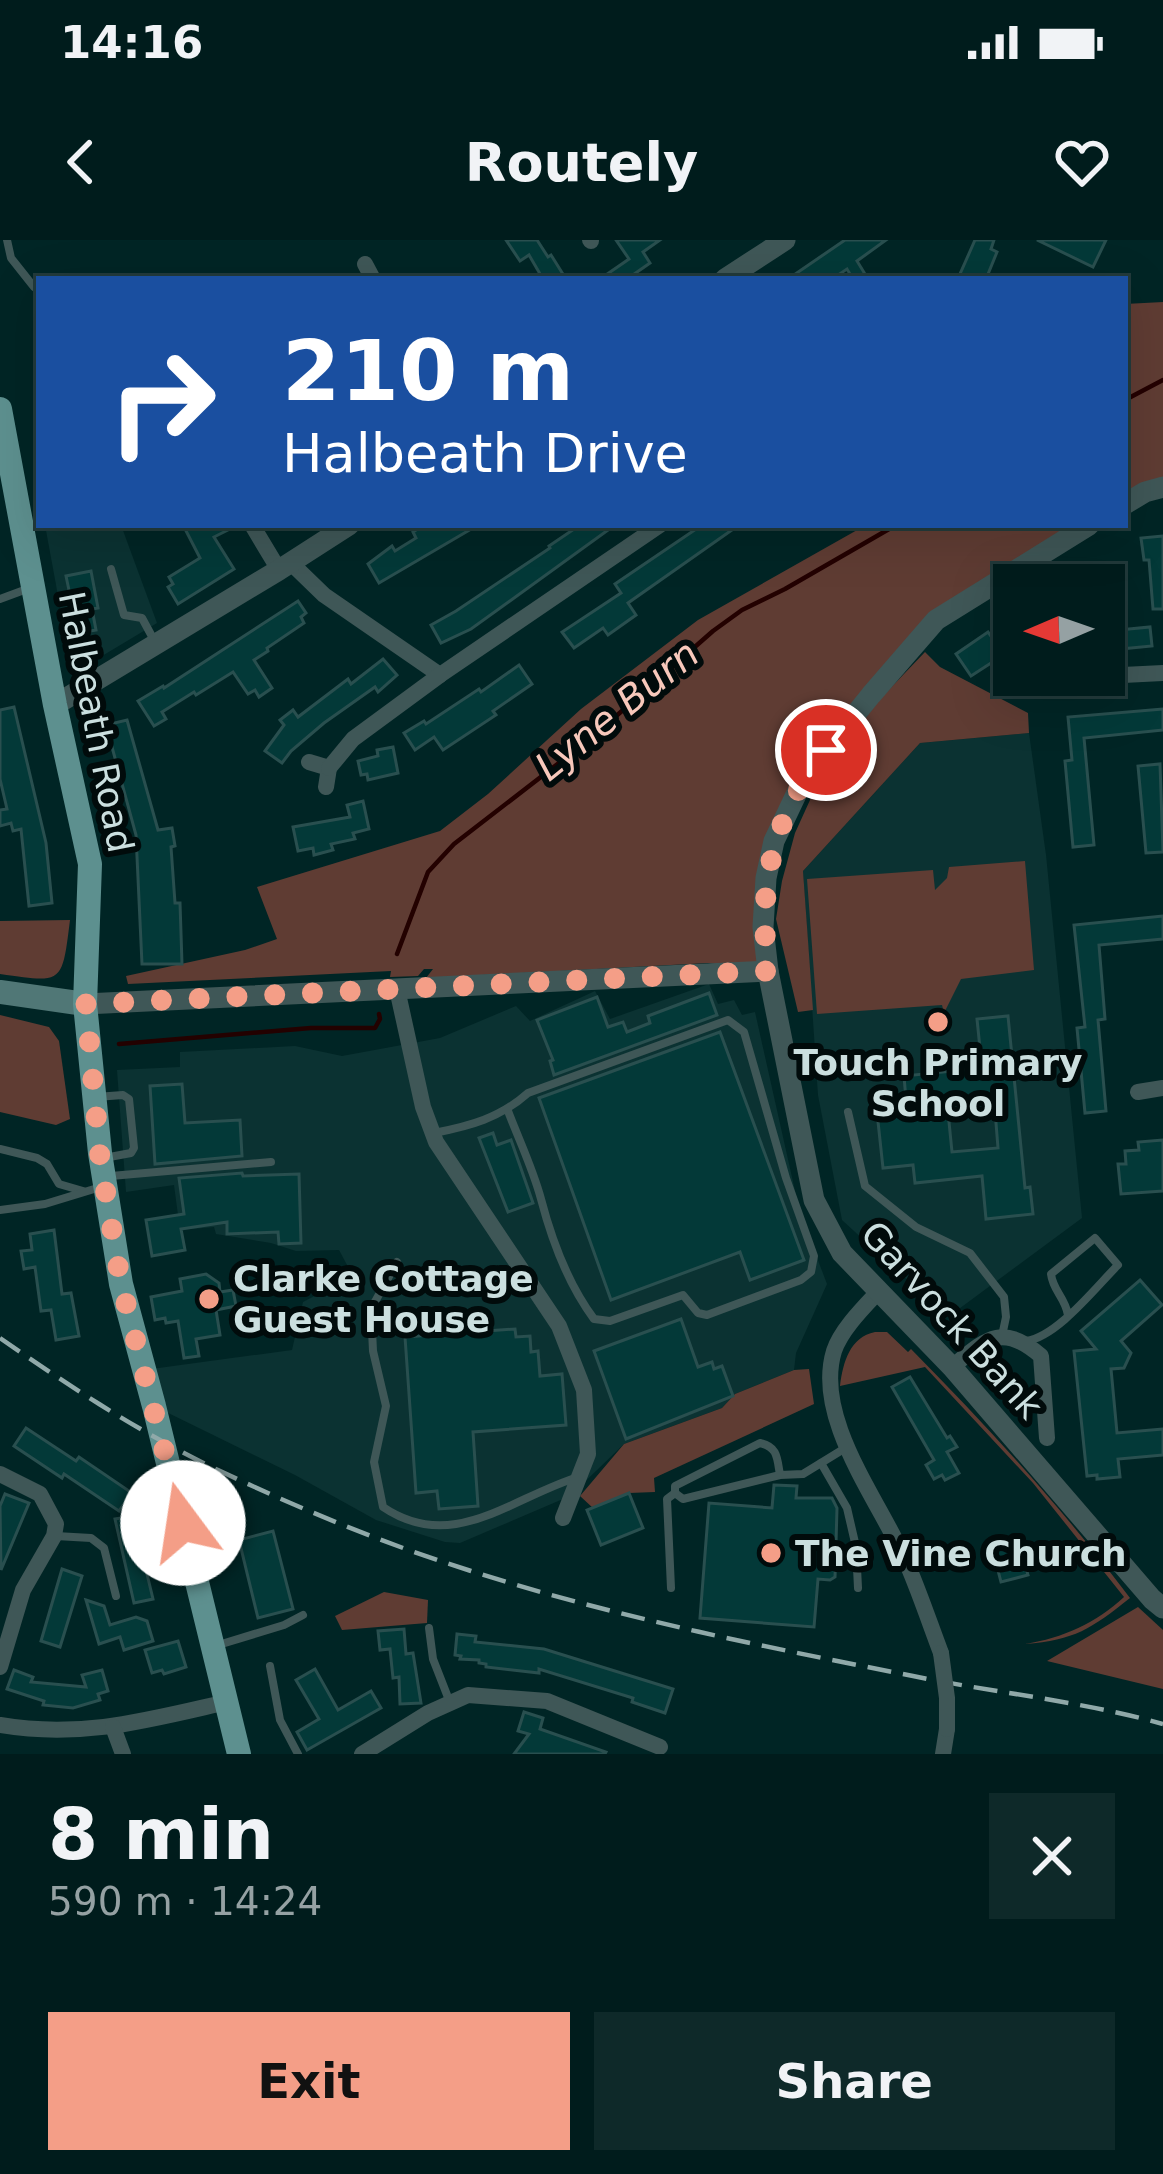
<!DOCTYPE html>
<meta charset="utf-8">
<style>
:root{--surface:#001c1c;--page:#0e2929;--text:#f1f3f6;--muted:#95a1a3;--line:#223a3b;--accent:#f49e87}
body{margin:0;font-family:"DejaVu Sans",sans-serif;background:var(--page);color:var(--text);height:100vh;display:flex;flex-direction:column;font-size:45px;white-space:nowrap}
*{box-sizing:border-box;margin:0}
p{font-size:39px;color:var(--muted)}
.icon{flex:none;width:66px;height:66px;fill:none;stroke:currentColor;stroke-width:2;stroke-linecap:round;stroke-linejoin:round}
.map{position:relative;height:1514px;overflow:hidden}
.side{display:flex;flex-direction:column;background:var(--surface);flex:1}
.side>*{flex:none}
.hud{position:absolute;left:36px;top:36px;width:1092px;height:252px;border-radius:0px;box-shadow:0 12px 48px #0002,0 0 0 3px var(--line);background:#1a4fa0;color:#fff;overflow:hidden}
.needle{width:78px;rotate:268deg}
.tools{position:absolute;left:993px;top:324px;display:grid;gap:24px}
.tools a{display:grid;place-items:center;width:132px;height:132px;border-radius:0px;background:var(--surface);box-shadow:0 12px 48px #0002,0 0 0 3px var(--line);font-size:60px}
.pin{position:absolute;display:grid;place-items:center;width:102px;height:102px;color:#fff;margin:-51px;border:6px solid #fff;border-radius:50%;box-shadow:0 3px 12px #0007}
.me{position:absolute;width:132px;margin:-66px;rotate:346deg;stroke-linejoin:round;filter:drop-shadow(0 0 9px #0008)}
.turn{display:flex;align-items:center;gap:42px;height:252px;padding:0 48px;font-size:54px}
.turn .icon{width:156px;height:156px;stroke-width:2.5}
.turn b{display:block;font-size:84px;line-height:102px}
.round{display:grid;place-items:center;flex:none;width:126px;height:126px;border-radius:0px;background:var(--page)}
.overview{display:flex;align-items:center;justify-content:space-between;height:204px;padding:0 48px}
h1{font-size:72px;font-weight:800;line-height:90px}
.action{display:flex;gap:24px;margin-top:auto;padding:24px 48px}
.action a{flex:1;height:138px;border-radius:0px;background:var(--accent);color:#111;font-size:48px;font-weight:800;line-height:138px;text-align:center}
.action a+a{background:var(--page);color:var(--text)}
.status{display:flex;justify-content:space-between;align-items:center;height:84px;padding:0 60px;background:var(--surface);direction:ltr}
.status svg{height:33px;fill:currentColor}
header{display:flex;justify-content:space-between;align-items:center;height:156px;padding:0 48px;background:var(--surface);font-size:54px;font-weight:800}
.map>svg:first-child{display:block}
</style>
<div class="status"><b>14:16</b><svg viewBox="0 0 49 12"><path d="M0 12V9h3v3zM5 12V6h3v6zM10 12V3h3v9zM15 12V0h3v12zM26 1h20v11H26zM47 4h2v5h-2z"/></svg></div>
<header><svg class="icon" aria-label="back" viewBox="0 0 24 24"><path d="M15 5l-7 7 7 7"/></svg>Routely<svg class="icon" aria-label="heart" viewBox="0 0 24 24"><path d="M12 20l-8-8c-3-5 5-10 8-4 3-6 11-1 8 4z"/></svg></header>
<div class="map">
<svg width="1163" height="1514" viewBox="0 0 1163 1514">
<rect width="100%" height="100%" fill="#002525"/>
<g fill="#0b3232">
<path d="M 45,285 L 121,285 L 157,383 L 97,419 L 80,422 L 75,419 L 68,410 Z"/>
<path d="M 1029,493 L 1046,615 L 1082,978 L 948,1077 L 842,980 L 818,855 L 803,631 L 920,503 Z"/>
<path d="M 709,744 L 718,764 L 734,760 L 742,775 L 755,772 L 800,973 L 827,1044 L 796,1113 L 794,1130 L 735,1154 L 722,1168 L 624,1204 L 570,1256 L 460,1303 L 445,1302 L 376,1280 L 295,1235 L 154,1166 L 144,1130 L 292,1110 L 303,1062 L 353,1036 L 339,1010 L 296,1011 L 271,1003 L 216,994 L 214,987 L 180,990 L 174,945 L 126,952 L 117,830 L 180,827 L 180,812 L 295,806 L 342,816 L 440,798 L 516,766 L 530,781 L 595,751 L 610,779 Z"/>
</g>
<g fill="#5f3c33">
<path d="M 1163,62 L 1163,247 L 1125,264 L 1125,64 Z"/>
<path d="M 866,285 L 1089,285 L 936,380 L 804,538 L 774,601 L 768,731 L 708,723 L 426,738 L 433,729 L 424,729 L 418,736 L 390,737 L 391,731 L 128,744 L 126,736 L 245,710 L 277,699 L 257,647 L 440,591 L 488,554 L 581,469 L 698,380 Z"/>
<path d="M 925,412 L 940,427 L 1028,473 L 1029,493 L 920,503 L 803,631 L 813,770 L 798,772 L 776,679 L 782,641 L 795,593 L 820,538 L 880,459 Z"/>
<path d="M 1025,621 L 1034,730 L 961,739 L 944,773 L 942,765 L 817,774 L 807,639 L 933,630 L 935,650 L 947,638 L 949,627 Z"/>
<path d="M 70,680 C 62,745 63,743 0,734 L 0,681 Z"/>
<path d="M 0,775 L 49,787 L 59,801 L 70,879 L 56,885 L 0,872 Z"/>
<path d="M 875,1092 L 887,1092 L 908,1112 L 911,1109 C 989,1188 1063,1269 1130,1358 C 1091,1389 1075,1400 1025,1404 C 1063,1398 1096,1383 1124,1357 L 1033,1243 L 925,1127 L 840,1146 C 843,1122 850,1097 875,1092 Z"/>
<path d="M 809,1129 L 814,1164 L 654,1238 L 655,1252 L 629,1253 L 593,1268 L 580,1256 L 624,1204 L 722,1168 L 735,1154 L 794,1130 Z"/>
<path d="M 384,1352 L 428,1360 L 427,1383 L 342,1390 L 335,1376 Z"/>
<path d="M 1138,1367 L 1163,1390 L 1163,1449 L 1047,1421 Z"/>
</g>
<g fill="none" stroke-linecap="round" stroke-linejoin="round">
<g stroke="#230100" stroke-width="4.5">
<path d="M 1125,160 L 1163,140"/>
<path d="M 397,714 L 428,632 L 454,604 L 590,499 L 713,391 L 742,370 L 785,349 L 896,285"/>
<path d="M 119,804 L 311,788 L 375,788 L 380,779 L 379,774"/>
</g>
</g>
<g fill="#033938" stroke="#294f4f" stroke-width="3" fill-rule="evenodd">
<path d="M 506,0 L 537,0 L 548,17 L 551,15 L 566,39 L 543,39 L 529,15 L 520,21 Z"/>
<path d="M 616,0 L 660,0 L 643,12 L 650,23 L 627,39 L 600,39 L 629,19 Z"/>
<path d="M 845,0 L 886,0 L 857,21 L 865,34 L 858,39 L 853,39 L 847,29 L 832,39 L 788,39 Z"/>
<path d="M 975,0 L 994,0 L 991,9 L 997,12 L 986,39 L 972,39 L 960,34 Z"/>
<path d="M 1037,0 L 1106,0 L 1093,27 Z"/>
<path d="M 183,285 L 238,285 L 214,297 L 234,329 L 178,364 L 168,347 L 173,344 L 169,337 L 200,318 Z"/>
<path d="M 424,285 L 478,285 L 379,343 L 368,324 L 392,306 L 395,311 L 416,298 L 413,292 Z"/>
<path d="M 580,285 L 615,285 L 471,389 L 441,403 L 431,385 L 456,371 L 550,308 L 549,306 Z"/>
<path d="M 702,285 L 739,285 L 628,363 L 636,375 L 608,395 L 603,388 L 574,408 L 562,392 L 621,353 L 615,344 Z"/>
<path d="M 1163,296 L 1163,369 L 1153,369 L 1149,320 L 1144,320 L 1141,298 Z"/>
<path d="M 91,331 L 98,368 L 92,369 L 96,390 L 78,393 L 66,336 Z"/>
<path d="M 298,361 L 306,373 L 301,377 L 304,383 L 267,408 L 268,411 L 254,420 L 272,448 L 259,457 L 255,450 L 248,454 L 233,432 L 196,455 L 194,452 L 162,472 L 166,479 L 154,486 L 138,461 L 163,446 L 164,448 Z"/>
<path d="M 1150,387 L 1152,406 L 1110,410 L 1108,391 Z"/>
<path d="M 1014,391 L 1014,426 L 1000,436 L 991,423 L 971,436 L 956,414 L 988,392 L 996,403 Z"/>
<path d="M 383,419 L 397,435 L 378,452 L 375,447 L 324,483 L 291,511 L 282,523 L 265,511 L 284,485 L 280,480 L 293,470 L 298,477 L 348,439 L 351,444 Z"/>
<path d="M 519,425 L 532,444 L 493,471 L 496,475 L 443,510 L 434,497 L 415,510 L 404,493 L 424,481 L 426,484 L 479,449 L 481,452 Z"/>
<path d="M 14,467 L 46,603 L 52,663 L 29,666 L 21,589 L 13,591 L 11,583 L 0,586 L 0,570 L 7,569 L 0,539 L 0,470 Z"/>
<path d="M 1163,469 L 1163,490 L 1084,498 L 1094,605 L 1073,607 L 1065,521 L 1072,520 L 1068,477 Z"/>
<path d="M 127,480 L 158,590 L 172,588 L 175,606 L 171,607 L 175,663 L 180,663 L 182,724 L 142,724 L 136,595 L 106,485 Z"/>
<path d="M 393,507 L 398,533 L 368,540 L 367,534 L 361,535 L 358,521 L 378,516 L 377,510 Z"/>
<path d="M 1160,524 L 1163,612 L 1146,613 L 1138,526 Z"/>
<path d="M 363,561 L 369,589 L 353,593 L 355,599 L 331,604 L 333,610 L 314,615 L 313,608 L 298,611 L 293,587 L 350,577 L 347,565 Z"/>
<path d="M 1163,676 L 1163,699 L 1099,705 L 1105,779 L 1098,780 L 1106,871 L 1085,873 L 1077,788 L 1085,787 L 1074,685 Z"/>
<path d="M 709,753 L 717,775 L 554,835 L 550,821 L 553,820 L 537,780 L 597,757 L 608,787 L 623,782 L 627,792 L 650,783 L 648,776 Z"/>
<path d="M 1008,776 L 1025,948 L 1030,947 L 1033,974 L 986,979 L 982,936 L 915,943 L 913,925 L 883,928 L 876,863 L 906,860 L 904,836 L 982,828 L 977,779 ZM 994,858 L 998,908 L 952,912 L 947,862 Z"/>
<path d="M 720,792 L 804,1020 L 750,1040 L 740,1012 L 611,1060 L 539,858 Z"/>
<path d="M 182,844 L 185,883 L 240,880 L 242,916 L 155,924 L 150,846 Z"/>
<path d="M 493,893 L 497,905 L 511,900 L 533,963 L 508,972 L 479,898 Z"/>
<path d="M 1163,900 L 1163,951 L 1121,954 L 1118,924 L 1126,924 L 1125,911 L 1139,910 L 1138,902 Z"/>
<path d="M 242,933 L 243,936 L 299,934 L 301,1003 L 279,1004 L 278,992 L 227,994 L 227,982 L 181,989 L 185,1010 L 152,1016 L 146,980 L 184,974 L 179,938 Z"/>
<path d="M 54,990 L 62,1054 L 71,1053 L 79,1096 L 56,1100 L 51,1070 L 41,1071 L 35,1027 L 24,1029 L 21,1011 L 32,1010 L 30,994 Z"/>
<path d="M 206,1034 L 219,1043 L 220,1052 L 233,1050 L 236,1066 L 216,1070 L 220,1095 L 196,1099 L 199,1116 L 184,1118 L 178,1081 L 166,1083 L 165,1078 L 155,1080 L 151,1057 L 182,1051 L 180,1039 Z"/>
<path d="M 1140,1040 L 1162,1065 L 1121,1101 L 1131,1113 L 1124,1128 L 1111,1129 L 1117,1193 L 1163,1189 L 1163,1215 L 1118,1219 L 1120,1237 L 1097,1239 L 1097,1235 L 1087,1236 L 1074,1111 L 1096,1109 L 1081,1091 Z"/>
<path d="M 681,1079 L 698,1127 L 712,1122 L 714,1129 L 722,1126 L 733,1156 L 626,1199 L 594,1111 Z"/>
<path d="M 515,1089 L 516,1097 L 530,1096 L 531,1112 L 538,1111 L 540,1136 L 562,1134 L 566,1185 L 473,1192 L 478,1266 L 439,1269 L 437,1251 L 416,1253 L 405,1097 Z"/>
<path d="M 910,1137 L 947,1198 L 950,1196 L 957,1207 L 947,1212 L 959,1233 L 945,1240 L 942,1235 L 934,1239 L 926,1225 L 934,1220 L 892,1147 Z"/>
<path d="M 26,1188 L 76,1221 L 79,1217 L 132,1253 L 119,1271 L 64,1234 L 62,1238 L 14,1206 Z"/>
<path d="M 774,1245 L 797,1246 L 796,1258 L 832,1258 L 837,1268 L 835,1337 L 830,1340 L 818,1339 L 814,1387 L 700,1378 L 709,1263 L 772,1268 Z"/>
<path d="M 629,1253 L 643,1288 L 601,1305 L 587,1270 Z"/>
<path d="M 5,1254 L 29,1263 L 1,1330 L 0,1266 Z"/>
<path d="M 133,1276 L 153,1359 L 134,1363 L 115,1279 Z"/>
<path d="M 273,1291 L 293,1369 L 258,1378 L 239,1300 Z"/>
<path d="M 1019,1304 L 1028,1335 L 1001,1342 L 993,1311 Z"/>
<path d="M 62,1329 L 82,1336 L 60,1407 L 41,1401 Z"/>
<path d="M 86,1360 L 104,1366 L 110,1385 L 136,1377 L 147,1381 L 153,1401 L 124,1410 L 120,1397 L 99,1404 Z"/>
<path d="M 404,1389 L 406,1414 L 413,1413 L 421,1463 L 400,1464 L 399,1437 L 393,1438 L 390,1409 L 380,1410 L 378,1391 Z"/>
<path d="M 457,1394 L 476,1396 L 475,1402 L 544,1409 L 673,1449 L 665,1473 L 632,1462 L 633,1458 L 539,1429 L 539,1433 L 486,1427 L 486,1424 L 479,1423 L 479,1420 L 460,1419 L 461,1416 L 455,1415 Z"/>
<path d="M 178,1401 L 186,1427 L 164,1434 L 162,1430 L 152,1433 L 145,1410 Z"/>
<path d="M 315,1429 L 338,1470 L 371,1451 L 381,1468 L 307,1510 L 297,1492 L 319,1479 L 296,1440 Z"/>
<path d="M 14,1430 L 33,1437 L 31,1442 L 86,1447 L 82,1435 L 102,1430 L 108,1451 L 98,1454 L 100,1460 L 73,1468 L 43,1465 L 44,1461 L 7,1449 Z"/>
<path d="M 524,1472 L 543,1478 L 540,1489 L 606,1512 L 605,1514 L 514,1514 L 529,1494 L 518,1491 Z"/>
</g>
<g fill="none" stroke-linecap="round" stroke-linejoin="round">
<g stroke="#3f5757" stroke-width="8">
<path d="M 7,0 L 11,18 L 34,47"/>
<path d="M 111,329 L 124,375 L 142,378 L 155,402"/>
<path d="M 0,359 L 27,349"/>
<path d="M 1041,435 L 1051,440 L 1054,435"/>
<path d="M 96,857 L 123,855 L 129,859 L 134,908 L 131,913 L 104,918"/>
<path d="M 848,872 L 865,946 L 916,987 L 970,1013 L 1004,1057 L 1006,1077 L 1002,1096"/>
<path d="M 434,893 C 470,886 500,878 528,853 L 728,780 L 744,792 L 786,938 L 814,1016 L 811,1032 L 801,1040 L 707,1075 L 698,1073 L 683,1055 L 610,1081 L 594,1079 C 568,1044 552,1001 541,959 C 533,929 519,900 508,871"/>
<path d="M 0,909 L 37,918 L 47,924 L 59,944 L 83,951"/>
<path d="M 111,936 L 271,922"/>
<path d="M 0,970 L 45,964 L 104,946"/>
<path d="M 397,1022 L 371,1069 L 373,1111 L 386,1166 L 374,1222 L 383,1267 C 452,1314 511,1258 578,1237"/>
<path d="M 1026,1101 C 1057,1097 1095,1048 1118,1025 L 1095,998 L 1051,1034 C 1053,1051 1065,1057 1068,1075"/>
<path d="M 821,1223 L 847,1268 L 856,1307 L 858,1348"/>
<path d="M 780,1235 C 777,1218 778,1207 760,1203 L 675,1246 L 675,1253 L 683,1259 L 780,1235 L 803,1234 L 847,1207"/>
<path d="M 56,1296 L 91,1298 L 104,1308 L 116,1356"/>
<path d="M 671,1348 L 667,1259 L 675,1253"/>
<path d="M 429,1388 L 433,1419 L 449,1460"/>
<path d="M 215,1406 L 284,1385 L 303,1375"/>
<path d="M 270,1426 L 280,1480 L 298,1514"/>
</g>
<g stroke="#3f5757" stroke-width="16">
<path d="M 590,0 L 591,1"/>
<path d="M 365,24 L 373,39"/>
<path d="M 252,285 L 279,330"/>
<path d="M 291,323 L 324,355 L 440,435"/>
<path d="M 1024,324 L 1033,345"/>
<path d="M 1104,430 L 1123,435 L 1163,433"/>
<path d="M 309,522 L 329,528 L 326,547"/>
<path d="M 329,528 L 353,499 L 440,435 L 660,285"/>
<path d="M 397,749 L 423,867 L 436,902 L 559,1086 L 584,1150 L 588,1214 L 563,1278"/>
<path d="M 1138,852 L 1163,848"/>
<path d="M 878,1052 C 863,1068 841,1090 834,1111 C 813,1180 882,1264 908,1326 C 920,1354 930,1384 941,1413"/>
<path d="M 952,1127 C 986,1099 1002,1082 1041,1116 L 1047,1198"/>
<path d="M 0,1234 L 40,1254 L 56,1284 L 54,1296 L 23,1350 L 0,1427"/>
<path d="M 0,1485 C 81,1499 148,1480 227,1462"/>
<path d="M 113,1487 L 123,1514"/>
<path d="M 362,1514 L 428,1473 L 468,1455 L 547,1461 L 660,1507"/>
<path d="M 943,1514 L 947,1489"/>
</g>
<g stroke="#3f5757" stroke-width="21">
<path d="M 725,39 L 785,0"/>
<path d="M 1125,264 L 1145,252 L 1163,247"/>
<path d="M 1089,285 L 936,380 L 871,455 L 804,538 L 774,601 L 766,638 L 763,687 L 768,731 L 814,960 L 842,1013 L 952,1127 L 1152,1359 L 1163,1368"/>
<path d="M 55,465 L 279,330 L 349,285"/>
<path d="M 85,764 L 768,731"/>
</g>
<path stroke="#507776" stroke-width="24" d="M 0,752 L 85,764"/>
<path stroke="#5d908f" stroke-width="24" d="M 0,169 L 55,465 L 90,624 L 85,764 L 100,913 L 121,1044 L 154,1166 L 239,1514"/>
<path stroke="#90a9a9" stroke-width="4.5" stroke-dasharray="24 12" stroke-linecap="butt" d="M 0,1098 C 69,1146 142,1194 218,1230 C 300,1269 385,1304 471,1331 C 615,1377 765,1407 913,1436 C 996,1453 1081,1461 1163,1484"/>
<path stroke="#3f5757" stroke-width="16" d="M 941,1413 L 947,1458 L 947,1489"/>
</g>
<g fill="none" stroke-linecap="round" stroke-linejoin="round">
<path stroke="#f49e87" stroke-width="21" stroke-dasharray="0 37.8" d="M 183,1283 L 121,1044 L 100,918 L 86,764 L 768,731 C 758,645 771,579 826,510"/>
</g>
<g fill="#f49e87" stroke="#010b0b" stroke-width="4.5">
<circle cx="938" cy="782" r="12"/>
<circle cx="209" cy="1059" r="12"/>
<circle cx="771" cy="1313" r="12"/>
</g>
<g text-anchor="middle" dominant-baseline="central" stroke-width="12" stroke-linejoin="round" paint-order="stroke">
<g font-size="36" fill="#cbdfdf" stroke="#010b0b">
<text transform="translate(96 482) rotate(79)">Halbeath Road</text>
<text transform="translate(952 1080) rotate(48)">Garvock Bank</text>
</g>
<g font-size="36" font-weight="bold" fill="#cbdfdf" stroke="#010b0b" text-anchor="start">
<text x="938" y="822" text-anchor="middle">Touch Primary<tspan x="938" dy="41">School</tspan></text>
<text x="233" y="1038">Clarke Cottage<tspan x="233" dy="41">Guest House</tspan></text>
<text x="795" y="1313">The Vine Church</text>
</g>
<g font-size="39" font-style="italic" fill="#f7c8bb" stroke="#010b0b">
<text transform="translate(617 470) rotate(-39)">Lyne Burn</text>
</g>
</g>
</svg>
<div class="tools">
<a><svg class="needle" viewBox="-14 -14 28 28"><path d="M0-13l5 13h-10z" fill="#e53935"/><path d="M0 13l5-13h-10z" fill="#95a1a3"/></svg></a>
</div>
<div class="pin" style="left:826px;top:510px;background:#d93025"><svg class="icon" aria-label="arrive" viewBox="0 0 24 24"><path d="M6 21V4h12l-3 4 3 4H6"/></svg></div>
<svg class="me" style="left:183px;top:1283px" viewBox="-20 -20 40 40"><circle r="19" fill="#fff"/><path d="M0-13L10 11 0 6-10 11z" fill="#f49e87"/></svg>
<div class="hud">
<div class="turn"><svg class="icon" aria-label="right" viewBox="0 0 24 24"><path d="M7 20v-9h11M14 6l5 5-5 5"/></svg><div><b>210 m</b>Halbeath Drive</div></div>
</div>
</div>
<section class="side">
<div class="overview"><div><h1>8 min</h1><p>590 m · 14:24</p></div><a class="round"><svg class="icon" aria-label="close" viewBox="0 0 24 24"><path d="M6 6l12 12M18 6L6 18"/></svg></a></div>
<div class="action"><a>Exit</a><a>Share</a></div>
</section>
